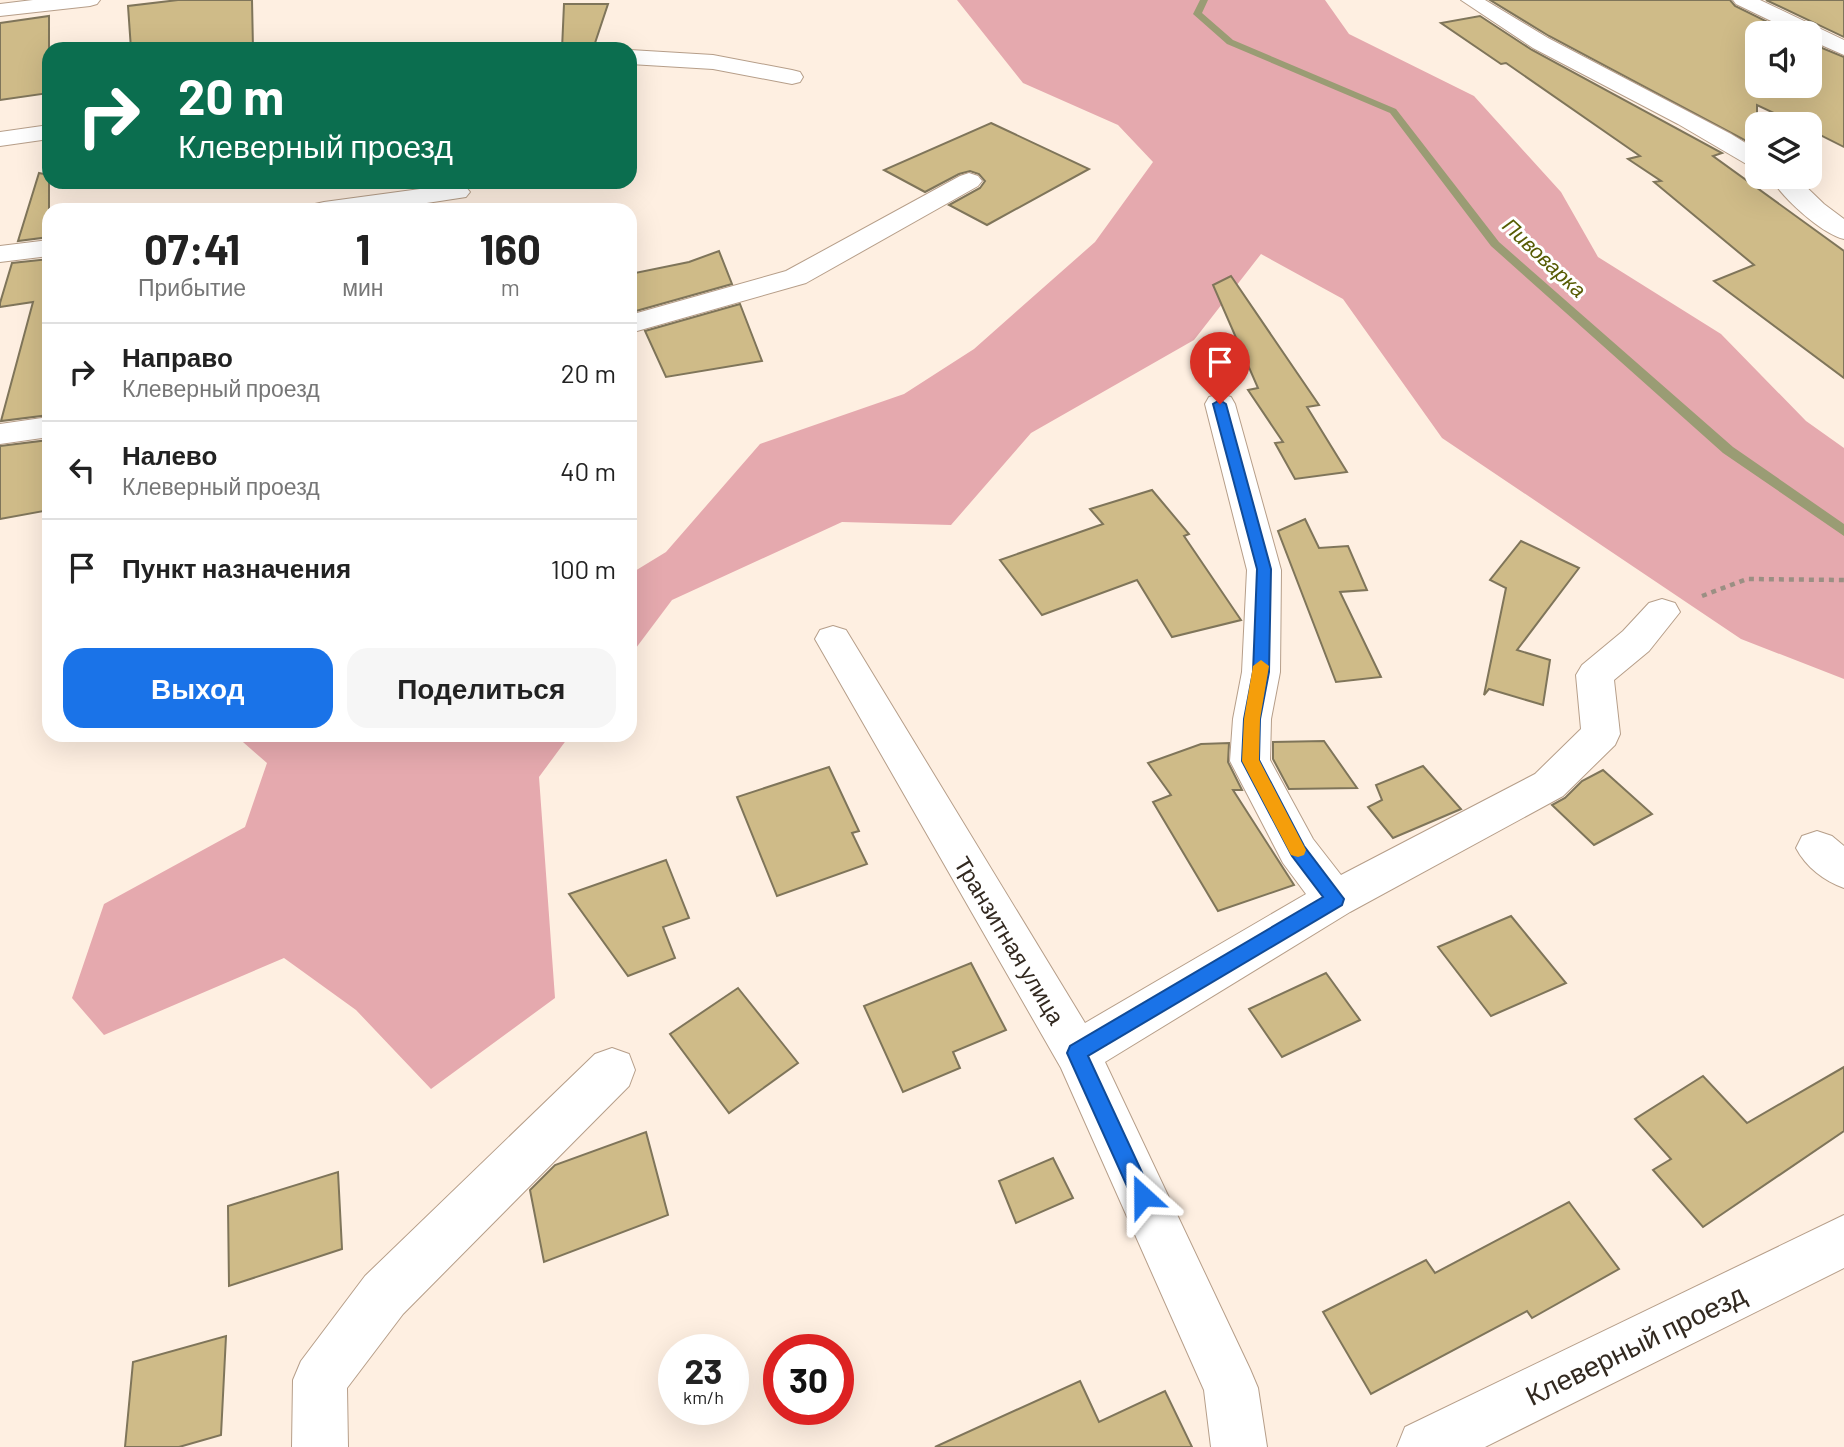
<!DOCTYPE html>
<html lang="ru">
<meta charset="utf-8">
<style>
:root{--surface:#fff;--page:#f6f6f6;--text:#222;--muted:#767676;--line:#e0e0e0;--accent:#1a73e8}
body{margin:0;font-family:Barlow,sans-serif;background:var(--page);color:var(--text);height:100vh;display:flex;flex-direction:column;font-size:26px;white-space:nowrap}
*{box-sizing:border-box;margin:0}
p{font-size:23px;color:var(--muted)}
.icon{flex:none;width:38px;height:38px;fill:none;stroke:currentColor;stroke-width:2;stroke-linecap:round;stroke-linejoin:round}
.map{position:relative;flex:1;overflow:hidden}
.drawer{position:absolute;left:42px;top:203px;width:595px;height:539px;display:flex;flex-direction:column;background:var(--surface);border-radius:21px;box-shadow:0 7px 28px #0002}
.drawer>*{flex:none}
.banner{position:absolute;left:42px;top:42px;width:595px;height:147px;border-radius:21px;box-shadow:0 7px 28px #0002;background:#0b6e4f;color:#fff;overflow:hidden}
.tools{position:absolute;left:1745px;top:21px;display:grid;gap:14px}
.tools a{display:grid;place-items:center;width:77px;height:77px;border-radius:14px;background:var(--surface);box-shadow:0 7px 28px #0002;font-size:35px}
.speed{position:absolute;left:658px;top:1334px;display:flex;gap:14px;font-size:35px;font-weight:700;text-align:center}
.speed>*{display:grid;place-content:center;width:91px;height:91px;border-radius:50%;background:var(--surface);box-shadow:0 7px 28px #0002;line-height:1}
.speed small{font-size:18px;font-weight:400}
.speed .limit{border:10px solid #d22;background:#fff;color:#111}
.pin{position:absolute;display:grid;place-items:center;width:60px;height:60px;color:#fff;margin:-72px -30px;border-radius:50% 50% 50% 0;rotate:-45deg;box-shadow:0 0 7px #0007}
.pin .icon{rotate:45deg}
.me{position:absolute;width:77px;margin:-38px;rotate:336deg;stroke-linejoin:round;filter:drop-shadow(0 0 5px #0008)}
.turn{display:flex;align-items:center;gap:24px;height:147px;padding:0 21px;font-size:32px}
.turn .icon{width:91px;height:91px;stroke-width:2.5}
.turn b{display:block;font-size:49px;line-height:60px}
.eta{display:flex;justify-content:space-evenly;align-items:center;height:119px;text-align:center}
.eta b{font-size:42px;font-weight:700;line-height:49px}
.primary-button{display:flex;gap:14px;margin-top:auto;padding:14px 21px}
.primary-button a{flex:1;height:80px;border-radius:21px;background:var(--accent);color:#fff;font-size:28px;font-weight:700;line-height:80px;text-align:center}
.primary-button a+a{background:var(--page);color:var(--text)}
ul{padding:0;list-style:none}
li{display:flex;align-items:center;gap:21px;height:98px;padding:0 21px;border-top:2px solid var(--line)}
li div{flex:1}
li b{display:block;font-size:26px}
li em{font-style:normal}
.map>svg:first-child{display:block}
</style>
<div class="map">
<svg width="1844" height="1447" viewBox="0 0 1844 1447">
<rect width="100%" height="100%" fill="#feefe1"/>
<g fill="#e5a9ae">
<path d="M 957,0 L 1325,0 L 1349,34 L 1474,96 L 1561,192 L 1598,257 L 1721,334 L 1806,421 L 1844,448 L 1844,679 L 1741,639 L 1442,438 L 1343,299 L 1261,254 L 1194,340 L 1031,433 L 951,525 L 842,522 L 672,600 L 630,656 L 630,574 L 666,552 L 760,444 L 904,394 L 974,349 L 1095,242 L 1153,162 L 1118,125 L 1023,83 Z"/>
<path d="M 235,735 L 570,735 L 539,777 L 555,998 L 431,1089 L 356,1010 L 284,958 L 104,1035 L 72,998 L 104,904 L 245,827 L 267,763 Z"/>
</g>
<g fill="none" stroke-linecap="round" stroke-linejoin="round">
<path fill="#9a9c74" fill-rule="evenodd" d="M 1200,0 L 1208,0 L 1202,13 L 1233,40 L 1396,109 L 1499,242 L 1733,447 L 1844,524 L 1844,536 L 1723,453 L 1491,246 L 1390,113 L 1227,44 L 1193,14 Z"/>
</g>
<g fill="#cfbb88" stroke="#7f755a" stroke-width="2">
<path d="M 178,0 L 252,0 L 253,49 L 131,49 L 128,6 Z"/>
<path d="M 1490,0 L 1730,0 L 1735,6 L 1790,33 L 1757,33 L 1757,86 L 1810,86 L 1810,43 L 1844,57 L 1844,147 L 1810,130 L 1810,124 L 1797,124 L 1757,105 L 1757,140 L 1750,143 L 1549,36 Z"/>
<path d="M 1766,0 L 1844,0 L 1844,37 Z"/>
<path d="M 564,4 L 608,4 L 593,49 L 562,49 Z"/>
<path d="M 49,16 L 49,93 L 0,100 L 0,23 Z"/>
<path d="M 1480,16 L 1532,50 L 1722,153 L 1713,156 L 1844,251 L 1844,378 L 1714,281 L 1754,265 L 1654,182 L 1661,181 L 1628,159 L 1640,156 L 1506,63 L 1501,64 L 1441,23 Z"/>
<path d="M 991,123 L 1089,169 L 987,225 L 949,205 L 980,188 L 985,181 L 979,174 L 970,171 L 959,174 L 925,192 L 884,170 Z"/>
<path d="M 39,173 L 49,175 L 49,237 L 18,241 Z"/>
<path d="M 719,251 L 732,284 L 636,311 L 630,298 L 630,274 L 689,262 Z"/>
<path d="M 49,259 L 49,415 L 1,421 L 33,302 L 0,307 L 0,303 L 12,263 Z"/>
<path d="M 1231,276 L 1319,405 L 1307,407 L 1347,472 L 1295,479 L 1275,443 L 1283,442 L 1248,390 L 1258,388 L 1213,285 Z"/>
<path d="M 740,304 L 762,361 L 666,377 L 645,331 Z"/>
<path d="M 49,440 L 49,488 L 44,511 L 0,519 L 0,446 Z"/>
<path d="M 1152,490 L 1189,534 L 1184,536 L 1241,620 L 1172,637 L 1137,580 L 1042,615 L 1000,560 L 1103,524 L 1090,509 Z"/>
<path d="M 1305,519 L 1319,548 L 1348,546 L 1367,590 L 1340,592 L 1381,677 L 1336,682 L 1278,531 Z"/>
<path d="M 1521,541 L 1579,568 L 1517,650 L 1550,660 L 1543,705 L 1489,689 L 1484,695 L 1506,588 L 1490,580 Z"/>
<path d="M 1324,741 L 1357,788 L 1289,789 L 1273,759 L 1273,742 Z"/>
<path d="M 1229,743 L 1228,762 L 1242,790 L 1233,790 L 1294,885 L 1218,911 L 1153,802 L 1171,795 L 1148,763 L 1201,744 Z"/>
<path d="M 1423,766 L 1461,809 L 1393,838 L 1368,807 L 1382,800 L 1376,785 Z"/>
<path d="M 829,767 L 859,831 L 852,833 L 867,864 L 777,896 L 737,797 Z"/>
<path d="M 1603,770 L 1652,814 L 1594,845 L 1552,805 L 1565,798 L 1582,781 Z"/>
<path d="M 666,860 L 689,918 L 663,927 L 675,958 L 628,976 L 569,894 Z"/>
<path d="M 1511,916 L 1566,983 L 1491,1016 L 1438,947 Z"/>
<path d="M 971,963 L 1006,1030 L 953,1052 L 960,1068 L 903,1092 L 864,1006 Z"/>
<path d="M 1326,973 L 1360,1020 L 1282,1057 L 1249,1009 Z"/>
<path d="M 738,988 L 798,1063 L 729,1113 L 670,1034 Z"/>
<path d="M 1844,1067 L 1844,1131 L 1703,1227 L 1653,1170 L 1671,1159 L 1635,1119 L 1703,1076 L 1747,1123 Z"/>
<path d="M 646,1132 L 668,1215 L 544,1262 L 530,1190 L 555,1165 Z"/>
<path d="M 1053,1158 L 1073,1198 L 1016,1223 L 999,1181 Z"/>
<path d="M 338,1172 L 342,1249 L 229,1286 L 228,1206 Z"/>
<path d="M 1569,1202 L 1619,1269 L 1532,1318 L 1527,1311 L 1371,1394 L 1323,1312 L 1426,1260 L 1435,1273 Z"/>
<path d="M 226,1336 L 221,1435 L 179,1447 L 125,1447 L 133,1362 Z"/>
<path d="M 1080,1381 L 1099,1422 L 1165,1391 L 1192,1447 L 935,1447 Z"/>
</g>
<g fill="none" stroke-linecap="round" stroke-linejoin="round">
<g stroke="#b69e89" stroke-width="2">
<g id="minor">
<path d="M 33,0 L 100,0 L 97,4 L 90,6 L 0,16 L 0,4 Z"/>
<path d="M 1461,0 L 1485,0 L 1548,38 L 1731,134 L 1757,150 L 1757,167 L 1748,165 L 1678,124 L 1533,48 Z"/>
<path d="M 1733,0 L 1760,0 L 1844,40 L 1844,55 L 1810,40 L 1810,33 L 1796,33 L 1736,4 Z"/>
<path d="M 630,50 L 713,55 L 792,70 L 800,72 L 803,77 L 800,82 L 792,84 L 713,69 L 630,64 Z"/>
<path d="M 49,125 L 49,139 L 0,146 L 0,132 Z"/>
<path d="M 969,173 L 978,176 L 982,181 L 978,186 L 806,283 L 630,333 L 630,315 L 786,271 L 960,176 Z"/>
<path d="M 1770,177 L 1796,177 L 1824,204 L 1844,219 L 1844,239 C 1820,233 1782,197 1770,177 Z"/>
<path d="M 457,184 L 466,187 L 470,192 L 466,197 L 381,210 L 311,210 L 315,204 L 324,202 Z"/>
<path d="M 49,240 L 49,256 L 0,262 L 0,246 Z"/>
<path d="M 1220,394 L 1231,397 L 1235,404 L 1281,570 L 1280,672 L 1271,719 L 1270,760 L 1313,839 L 1341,875 L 1535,774 L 1581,729 L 1576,675 L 1582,665 L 1623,631 L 1649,603 L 1662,599 L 1675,603 L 1680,612 L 1649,651 L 1614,680 L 1620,734 L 1615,745 L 1563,796 L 1350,912 L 1105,1062 L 1250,1369 L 1258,1388 L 1267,1447 L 1211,1447 L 1204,1390 L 1061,1068 L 815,639 L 820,630 L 833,626 L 846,630 L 1085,1023 L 1306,894 L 1283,863 L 1230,761 L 1233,719 L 1242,672 L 1247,570 L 1205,404 L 1209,397 Z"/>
<path d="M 49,417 L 49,437 L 0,444 L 0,424 Z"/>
<path d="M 1817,831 L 1832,836 L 1844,846 L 1844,888 C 1824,881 1806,867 1796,848 L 1802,836 Z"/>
<path d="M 612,1048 L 629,1054 L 635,1070 L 629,1086 L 403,1314 L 347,1388 L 348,1447 L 292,1447 L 293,1380 L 301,1361 L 365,1276 L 595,1054 Z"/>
<path d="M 1844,1215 L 1844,1268 L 1485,1447 L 1397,1447 L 1405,1427 Z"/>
</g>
</g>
<path stroke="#9b8f83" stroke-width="4.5" stroke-dasharray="5 5" stroke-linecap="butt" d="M 1702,596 L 1747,579 L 1844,580"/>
<use href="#minor" fill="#fff" fill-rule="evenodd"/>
</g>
<path fill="#1a73e8" stroke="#114b97" stroke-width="2" d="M 1220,400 L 1226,404 L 1271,569 L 1269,672 L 1260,719 L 1259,760 L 1304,846 L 1344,899 L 1342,905 L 1088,1056 L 1153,1196 L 1150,1204 L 1143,1207 L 1135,1204 L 1067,1053 L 1070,1046 L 1323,897 L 1292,856 L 1242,761 L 1244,719 L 1253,672 L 1257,569 L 1213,404 Z"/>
<path fill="#f59e0b" d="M 1261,660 L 1269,666 L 1260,719 L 1259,760 L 1306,850 L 1304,855 L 1298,857 L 1291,855 L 1242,761 L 1244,719 L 1253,666 Z"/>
<g text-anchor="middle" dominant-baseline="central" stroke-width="6" stroke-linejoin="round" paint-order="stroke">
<g font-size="21" font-style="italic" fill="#575c04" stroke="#fff">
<text transform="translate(1545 257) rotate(43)">Пивоварка</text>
</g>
<g font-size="23" fill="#322920" stroke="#fff">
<text transform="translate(1010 940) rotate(59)">Транзитная улица</text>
</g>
<g font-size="28" fill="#322920" stroke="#fff">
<text transform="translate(1635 1344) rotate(-26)">Клеверный проезд</text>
</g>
</g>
</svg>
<div class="tools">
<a><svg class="icon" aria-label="sound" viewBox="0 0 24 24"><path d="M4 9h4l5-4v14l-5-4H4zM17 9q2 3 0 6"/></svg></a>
<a><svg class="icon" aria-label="layers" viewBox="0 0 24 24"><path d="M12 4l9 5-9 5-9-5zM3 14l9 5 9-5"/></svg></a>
</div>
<div class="speed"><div>23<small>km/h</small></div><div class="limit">30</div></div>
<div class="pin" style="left:1220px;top:404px;background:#d93025"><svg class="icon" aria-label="arrive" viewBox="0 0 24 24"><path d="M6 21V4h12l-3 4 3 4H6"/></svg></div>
<svg class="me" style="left:1143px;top:1196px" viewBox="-20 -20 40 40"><path d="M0-17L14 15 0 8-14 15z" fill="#1a73e8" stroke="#fff" stroke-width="4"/></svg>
<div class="banner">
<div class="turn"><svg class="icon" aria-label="right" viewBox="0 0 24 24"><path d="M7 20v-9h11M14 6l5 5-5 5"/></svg><div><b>20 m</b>Клеверный проезд</div></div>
</div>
<section class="drawer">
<div class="eta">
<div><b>07:41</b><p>Прибытие</p></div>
<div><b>1</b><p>мин</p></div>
<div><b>160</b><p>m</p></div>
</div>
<ul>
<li><svg class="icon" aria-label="right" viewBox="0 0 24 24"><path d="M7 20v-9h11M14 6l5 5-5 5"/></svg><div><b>Направо</b><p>Клеверный проезд</p></div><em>20 m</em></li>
<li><svg class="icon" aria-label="left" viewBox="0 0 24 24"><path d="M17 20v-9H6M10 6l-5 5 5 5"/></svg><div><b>Налево</b><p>Клеверный проезд</p></div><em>40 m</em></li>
<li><svg class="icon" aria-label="arrive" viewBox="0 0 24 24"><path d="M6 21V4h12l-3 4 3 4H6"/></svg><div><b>Пункт назначения</b></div><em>100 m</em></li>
</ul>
<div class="primary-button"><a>Выход</a><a>Поделиться</a></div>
</section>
</div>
